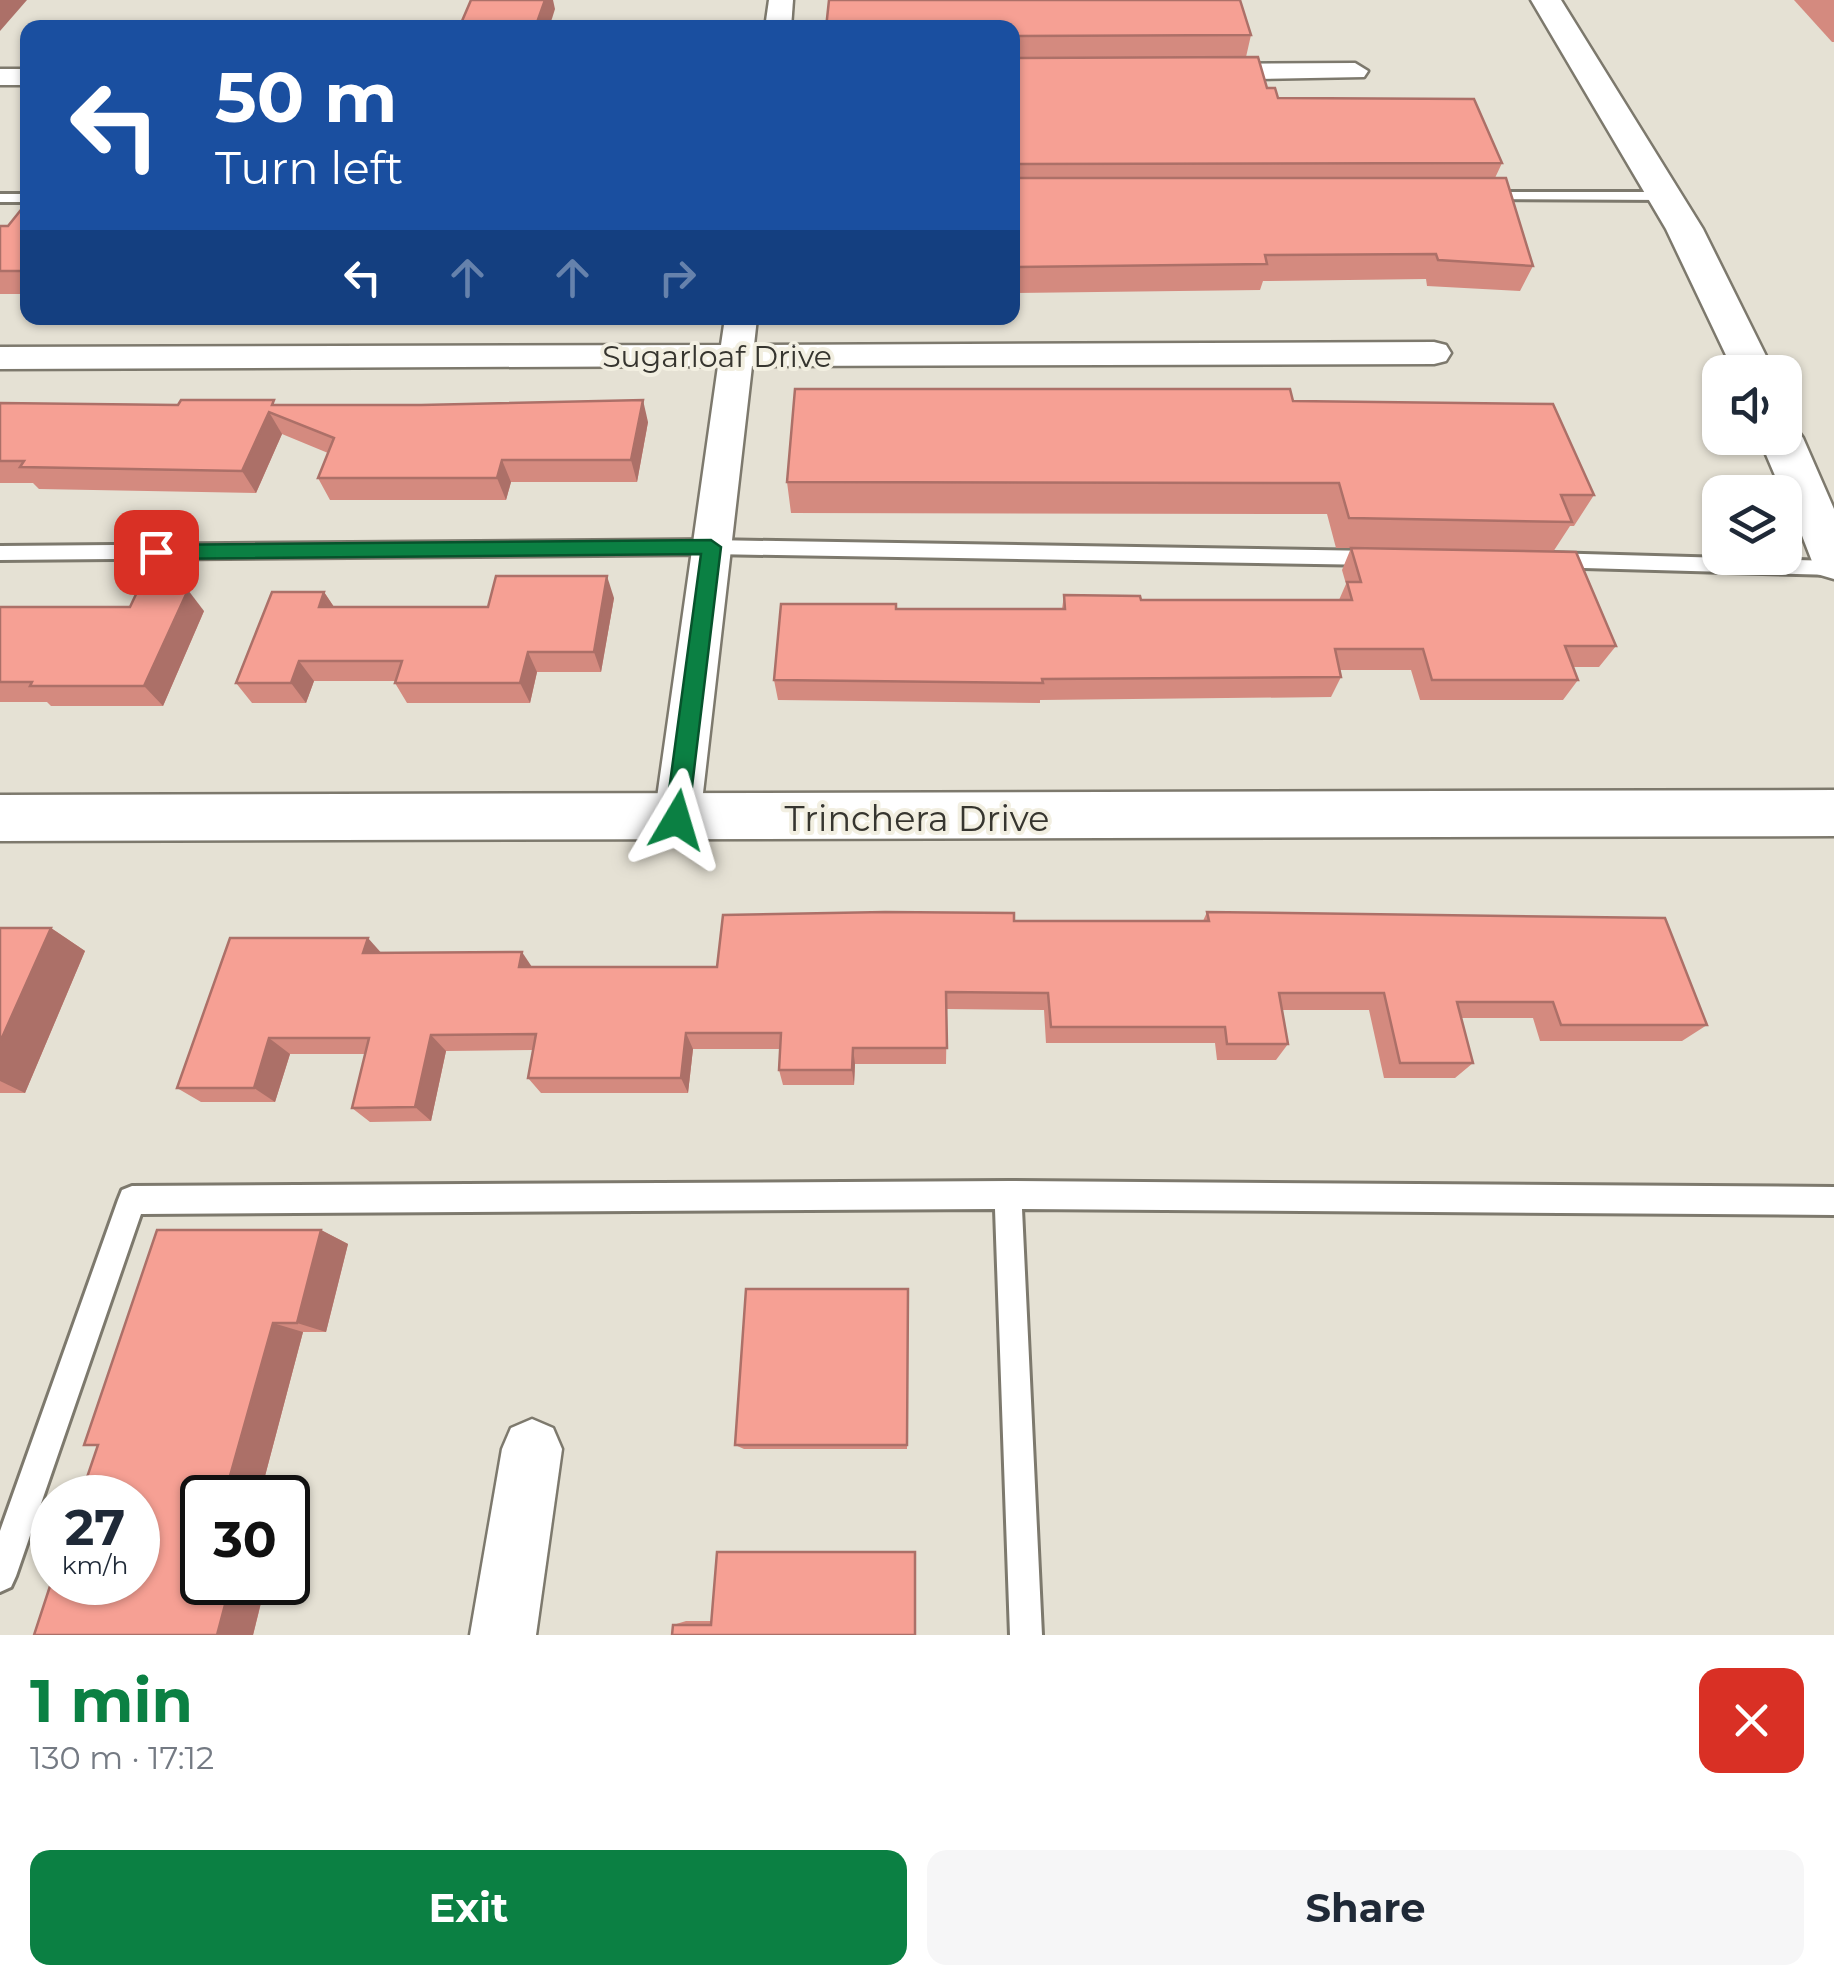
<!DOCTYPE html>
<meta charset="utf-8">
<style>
:root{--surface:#fff;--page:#f6f6f7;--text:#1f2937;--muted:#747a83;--accent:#0b8043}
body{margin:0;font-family:Montserrat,sans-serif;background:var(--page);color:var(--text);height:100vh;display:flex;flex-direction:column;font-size:38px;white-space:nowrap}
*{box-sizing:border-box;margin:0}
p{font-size:32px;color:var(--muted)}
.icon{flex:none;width:55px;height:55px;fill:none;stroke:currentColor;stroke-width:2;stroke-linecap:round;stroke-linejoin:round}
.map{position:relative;height:1635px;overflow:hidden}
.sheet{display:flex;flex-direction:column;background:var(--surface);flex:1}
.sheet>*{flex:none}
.hud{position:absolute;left:20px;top:20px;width:1000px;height:305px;border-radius:20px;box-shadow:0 2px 8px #0004;background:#1a4fa0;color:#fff;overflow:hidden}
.fabs{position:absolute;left:1702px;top:355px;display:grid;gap:20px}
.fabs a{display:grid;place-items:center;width:100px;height:100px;border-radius:20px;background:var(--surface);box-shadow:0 2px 8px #0004;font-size:50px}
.speed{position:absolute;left:30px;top:1475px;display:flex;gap:20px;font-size:50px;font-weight:700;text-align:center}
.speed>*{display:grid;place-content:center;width:130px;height:130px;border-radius:50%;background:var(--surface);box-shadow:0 2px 8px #0004;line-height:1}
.speed small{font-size:25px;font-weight:400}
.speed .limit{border:5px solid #111;border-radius:15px;background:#fff;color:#111}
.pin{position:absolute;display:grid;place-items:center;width:85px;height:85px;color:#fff;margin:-42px;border-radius:20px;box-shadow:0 5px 15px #0006}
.me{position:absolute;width:110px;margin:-55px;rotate:7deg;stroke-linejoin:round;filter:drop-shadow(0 0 8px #0008)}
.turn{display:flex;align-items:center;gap:35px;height:210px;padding:0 30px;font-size:45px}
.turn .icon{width:130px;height:130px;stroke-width:2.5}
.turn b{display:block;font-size:70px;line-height:85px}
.lanes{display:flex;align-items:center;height:95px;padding:0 30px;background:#0003;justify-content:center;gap:50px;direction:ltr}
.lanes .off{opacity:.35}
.round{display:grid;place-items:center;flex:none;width:105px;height:105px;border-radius:20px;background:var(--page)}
.overview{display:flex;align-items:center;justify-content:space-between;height:170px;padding:0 30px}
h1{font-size:60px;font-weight:700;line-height:75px;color:var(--accent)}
.primary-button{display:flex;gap:20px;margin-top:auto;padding:20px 30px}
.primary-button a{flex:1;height:115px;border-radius:20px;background:var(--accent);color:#fff;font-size:40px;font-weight:700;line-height:115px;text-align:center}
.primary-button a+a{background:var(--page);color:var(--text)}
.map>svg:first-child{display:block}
</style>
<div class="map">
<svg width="1834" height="1635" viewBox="0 0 1834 1635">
<rect width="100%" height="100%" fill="#e5e1d4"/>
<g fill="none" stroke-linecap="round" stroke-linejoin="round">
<g stroke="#7d796d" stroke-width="6">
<g id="lane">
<path d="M 1481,192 L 1667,192 L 1674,196 L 1667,200 L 1476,199 L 1474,196 Z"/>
<rect x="0" y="194" width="28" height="8"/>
<path d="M 711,540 L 1376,551 L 1386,558 L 1376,565 L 711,554 L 0,560 L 0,546 Z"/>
<path d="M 1548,553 L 1834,561 L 1834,575 L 1548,567 L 1538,560 Z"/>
<path d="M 1008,1181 L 1834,1187 L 1834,1215 L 1022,1209 L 1042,1635 L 1010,1635 L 995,1209 L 141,1214 L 16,1576 L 11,1587 L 0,1592 L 0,1531 L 118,1200 L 122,1190 L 132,1186 Z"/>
</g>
</g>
<g stroke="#7d796d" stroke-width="5">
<g id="street">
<path d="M 769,0 L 793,0 L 791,28 L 765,28 Z"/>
<path d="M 1355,63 L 1368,71 L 1364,77 L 1199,80 L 1186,72 L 1199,64 Z"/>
<rect x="0" y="69" width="28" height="16"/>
<path d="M 725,318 L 757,318 L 754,345 L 1434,342 L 1446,345 L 1451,353 L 1446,361 L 1434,364 L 752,366 L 700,819 L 693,833 L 677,838 L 661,833 L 654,819 L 718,366 L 0,369 L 0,347 L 721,345 Z"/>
<path d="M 532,1419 L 553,1428 L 562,1449 L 536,1635 L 470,1635 L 502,1449 L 511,1428 Z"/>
</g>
</g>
<g stroke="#7d796d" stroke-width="5">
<g id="secondary">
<path d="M 1531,0 L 1561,0 L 1703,229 L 1774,372 L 1734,372 L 1666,229 Z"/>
<path d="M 1785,424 L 1796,428 L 1803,438 L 1834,509 L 1834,579 L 1817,574 L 1785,492 L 1782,492 L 1759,438 L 1785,438 Z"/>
<path d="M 1834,790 L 1834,836 L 0,841 L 0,795 Z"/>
</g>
</g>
<use href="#lane" fill="#fff" fill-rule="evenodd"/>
<use href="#street" fill="#fff" fill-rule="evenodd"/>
<use href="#secondary" fill="#fff" fill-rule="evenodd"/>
</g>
<g fill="#d48a7f">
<path d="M 1794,0 L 1834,0 L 1834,42 L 1832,42 Z"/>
<path d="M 1012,28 L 1251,35 L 1246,57 L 1267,88 L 1278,98 L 1502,163 L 1495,178 L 1533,266 L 1520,291 L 1427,286 L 1426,279 L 1263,281 L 1260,290 L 1012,293 Z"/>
<path d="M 28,201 L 28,294 L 0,294 L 0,226 L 8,226 Z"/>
<path d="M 1293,401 L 1594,495 L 1574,526 L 1570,526 L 1553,552 L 1616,646 L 1599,667 L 1573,667 L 1578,680 L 1563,700 L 1420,700 L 1411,670 L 1340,670 L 1341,677 L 1331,697 L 1040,700 L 1040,703 L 778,700 L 774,680 L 896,609 L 1062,609 L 1064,595 L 1141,600 L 1339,600 L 1346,584 L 1342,570 L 1351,548 L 1336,548 L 1327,514 L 791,513 L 787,482 Z"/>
<path d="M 0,403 L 277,405 L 648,422 L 637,482 L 511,482 L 506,500 L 330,500 L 318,478 L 328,453 L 282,434 L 256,493 L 39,489 L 33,483 L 0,483 Z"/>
<path d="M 324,592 L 334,607 L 488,607 L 614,598 L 601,672 L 537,672 L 530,703 L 407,703 L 395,683 L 395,681 L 314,681 L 306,703 L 252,703 L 236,683 Z"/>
<path d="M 0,607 L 204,611 L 163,706 L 51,706 L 47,702 L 0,702 Z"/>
<path d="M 1207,912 L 1707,1025 L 1682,1041 L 1540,1041 L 1533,1018 L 1461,1018 L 1473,1063 L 1455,1078 L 1384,1078 L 1369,1010 L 1282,1010 L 1288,1044 L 1276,1060 L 1217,1060 L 1215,1043 L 1046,1043 L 1044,1010 L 947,1009 L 946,1064 L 855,1064 L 854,1085 L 783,1085 L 779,1070 L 780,1049 L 693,1049 L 688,1093 L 541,1093 L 528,1078 L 533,1050 L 446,1051 L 431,1121 L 370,1122 L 352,1108 L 365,1054 L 290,1054 L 275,1102 L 201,1102 L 177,1088 L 382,953 L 532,967 L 717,967 L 1014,921 L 1203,921 Z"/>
<path d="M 0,928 L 51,928 L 85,951 L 25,1093 L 0,1093 Z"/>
<path d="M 321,1230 L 348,1244 L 326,1332 L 303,1332 L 265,1476 L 292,1479 L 253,1635 L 97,1446 L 84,1445 Z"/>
<path d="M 908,1289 L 907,1449 L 744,1449 L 735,1445 Z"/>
<path d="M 727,1551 L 915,1551 L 915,1635 L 673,1625 L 686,1621 L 712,1621 L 717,1552 Z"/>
</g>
<g fill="#ac7068">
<path d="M 0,0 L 27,0 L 0,31 Z"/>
<path d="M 545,0 L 553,0 L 555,9 L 549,28 L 535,28 Z"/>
<path d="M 643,400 L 648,422 L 637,482 L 631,460 Z"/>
<path d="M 269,412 L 282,434 L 256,493 L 242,471 Z"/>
<path d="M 502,460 L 511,482 L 506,500 L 497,478 Z"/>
<path d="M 607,576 L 614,598 L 601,672 L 594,652 Z"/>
<path d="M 188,590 L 204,611 L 163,706 L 144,686 Z"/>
<path d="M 324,592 L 338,613 L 319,607 Z"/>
<path d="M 528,652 L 537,672 L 530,703 L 520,683 Z"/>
<path d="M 299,661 L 314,681 L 306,703 L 291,683 Z"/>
<path d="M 51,928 L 85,951 L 25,1093 L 0,1081 L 0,1042 Z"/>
<path d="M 368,938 L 384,956 L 363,953 Z"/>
<path d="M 522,952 L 534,970 L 519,967 Z"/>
<path d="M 686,1033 L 693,1049 L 688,1093 L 681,1078 Z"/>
<path d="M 431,1035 L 446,1051 L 431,1121 L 415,1107 Z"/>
<path d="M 269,1038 L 290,1054 L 275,1102 L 254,1088 Z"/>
<path d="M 853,1048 L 855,1064 L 854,1085 L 852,1070 Z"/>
<path d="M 321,1230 L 348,1244 L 326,1332 L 297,1323 Z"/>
<path d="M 273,1323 L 303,1332 L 265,1476 L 292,1479 L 287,1498 L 254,1498 L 230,1476 Z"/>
<path d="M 231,1582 L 266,1582 L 253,1635 L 217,1635 Z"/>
</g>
<g fill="#f6a094" stroke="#ac7068" stroke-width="2.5">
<path d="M 471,0 L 545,0 L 535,28 L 459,28 Z"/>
<path d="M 829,0 L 1240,0 L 1251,35 L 1012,36 L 1012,28 L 826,28 Z"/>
<path d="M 1258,57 L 1267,88 L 1275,88 L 1278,98 L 1474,99 L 1502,163 L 1014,164 L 1012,165 L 1012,58 Z"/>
<path d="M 1012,178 L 1506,178 L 1533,266 L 1438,260 L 1436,254 L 1265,255 L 1267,264 L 1012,267 Z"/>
<path d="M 28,201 L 28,271 L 0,271 L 0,226 L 8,226 Z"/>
<path d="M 795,389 L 1290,389 L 1293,401 L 1553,404 L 1594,495 L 1561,495 L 1572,522 L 1349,518 L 1339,483 L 787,482 Z"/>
<path d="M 181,400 L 274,400 L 272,405 L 421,405 L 643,400 L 631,460 L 502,460 L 497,478 L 318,478 L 334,438 L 269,412 L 242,471 L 20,467 L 24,461 L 0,461 L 0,403 L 178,405 Z"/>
<path d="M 1351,548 L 1576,552 L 1616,646 L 1565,646 L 1578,680 L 1432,680 L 1423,649 L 1335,649 L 1341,677 L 1042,679 L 1043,683 L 774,680 L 781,604 L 896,604 L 896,609 L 1065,609 L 1064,595 L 1140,596 L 1141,600 L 1352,600 L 1347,582 L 1361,582 Z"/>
<path d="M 496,576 L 607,576 L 594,652 L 528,652 L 520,683 L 395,683 L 402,661 L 299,661 L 291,683 L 236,683 L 272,592 L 324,592 L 319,607 L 488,607 Z"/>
<path d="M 138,590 L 188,590 L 144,686 L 30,686 L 32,682 L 0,682 L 0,607 L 130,607 Z"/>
<path d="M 885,912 L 1014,913 L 1014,921 L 1209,921 L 1207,912 L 1665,918 L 1707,1025 L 1561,1025 L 1553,1002 L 1457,1002 L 1473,1063 L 1400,1063 L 1384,993 L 1279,993 L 1288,1044 L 1227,1044 L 1225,1027 L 1051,1027 L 1048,993 L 946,992 L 947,1048 L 853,1048 L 852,1070 L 779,1070 L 781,1033 L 686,1033 L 681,1078 L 528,1078 L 536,1034 L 431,1035 L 415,1107 L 352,1108 L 369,1038 L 269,1038 L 254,1088 L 177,1088 L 230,938 L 368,938 L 363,953 L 522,952 L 519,967 L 717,967 L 723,915 Z"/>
<path d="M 0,928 L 51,928 L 0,1042 Z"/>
<path d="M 157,1230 L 321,1230 L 297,1323 L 273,1323 L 230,1476 L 259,1476 L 254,1498 L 202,1498 L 202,1582 L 231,1582 L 217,1635 L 34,1635 L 52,1580 L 52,1582 L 138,1582 L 138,1498 L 80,1498 L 98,1445 L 84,1445 Z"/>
<path d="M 746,1289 L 908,1289 L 907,1445 L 735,1445 Z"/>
<path d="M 717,1552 L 915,1552 L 915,1635 L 672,1635 L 673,1625 L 711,1625 Z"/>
</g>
<path fill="#0b8043" stroke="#07532c" stroke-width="2.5" d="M 711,540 L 721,547 L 688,820 L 685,826 L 669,826 L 665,820 L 701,554 L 156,559 L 146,552 L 156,545 Z"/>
<g text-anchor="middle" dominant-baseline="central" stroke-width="8" stroke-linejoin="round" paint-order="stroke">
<g font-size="30" fill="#36352f" stroke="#f2efe1">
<text x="717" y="356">Sugarloaf Drive</text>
</g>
<g font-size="35" fill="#36352f" stroke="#f2efe1">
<text x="917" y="818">Trinchera Drive</text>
</g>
</g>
</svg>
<div class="fabs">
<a><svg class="icon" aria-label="sound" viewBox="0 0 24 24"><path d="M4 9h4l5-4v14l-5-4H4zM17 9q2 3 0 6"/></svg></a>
<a><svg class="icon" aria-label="layers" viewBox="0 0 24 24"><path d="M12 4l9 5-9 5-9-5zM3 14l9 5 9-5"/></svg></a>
</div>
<div class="speed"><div>27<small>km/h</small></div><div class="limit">30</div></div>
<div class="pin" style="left:156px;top:552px;background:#d93025"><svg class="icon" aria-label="arrive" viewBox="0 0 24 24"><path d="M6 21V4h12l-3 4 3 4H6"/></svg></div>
<svg class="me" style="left:677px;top:820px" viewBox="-20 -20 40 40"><path d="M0-17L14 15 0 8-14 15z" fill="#0b8043" stroke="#fff" stroke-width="4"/></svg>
<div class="hud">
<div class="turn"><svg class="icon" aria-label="left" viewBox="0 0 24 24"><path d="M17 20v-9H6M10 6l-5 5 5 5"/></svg><div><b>50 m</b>Turn left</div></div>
<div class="lanes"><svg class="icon" aria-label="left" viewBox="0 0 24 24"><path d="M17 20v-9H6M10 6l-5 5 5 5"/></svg><svg class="icon off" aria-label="ahead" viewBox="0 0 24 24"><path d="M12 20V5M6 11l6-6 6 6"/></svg><svg class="icon off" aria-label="ahead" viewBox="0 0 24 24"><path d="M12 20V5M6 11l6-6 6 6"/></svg><svg class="icon off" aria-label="right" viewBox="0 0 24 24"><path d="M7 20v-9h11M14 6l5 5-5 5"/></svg></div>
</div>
</div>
<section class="sheet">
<div class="overview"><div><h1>1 min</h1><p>130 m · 17:12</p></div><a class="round" style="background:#d93025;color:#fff"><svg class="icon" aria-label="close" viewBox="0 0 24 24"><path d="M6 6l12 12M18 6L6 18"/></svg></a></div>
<div class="primary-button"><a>Exit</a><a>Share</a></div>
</section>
